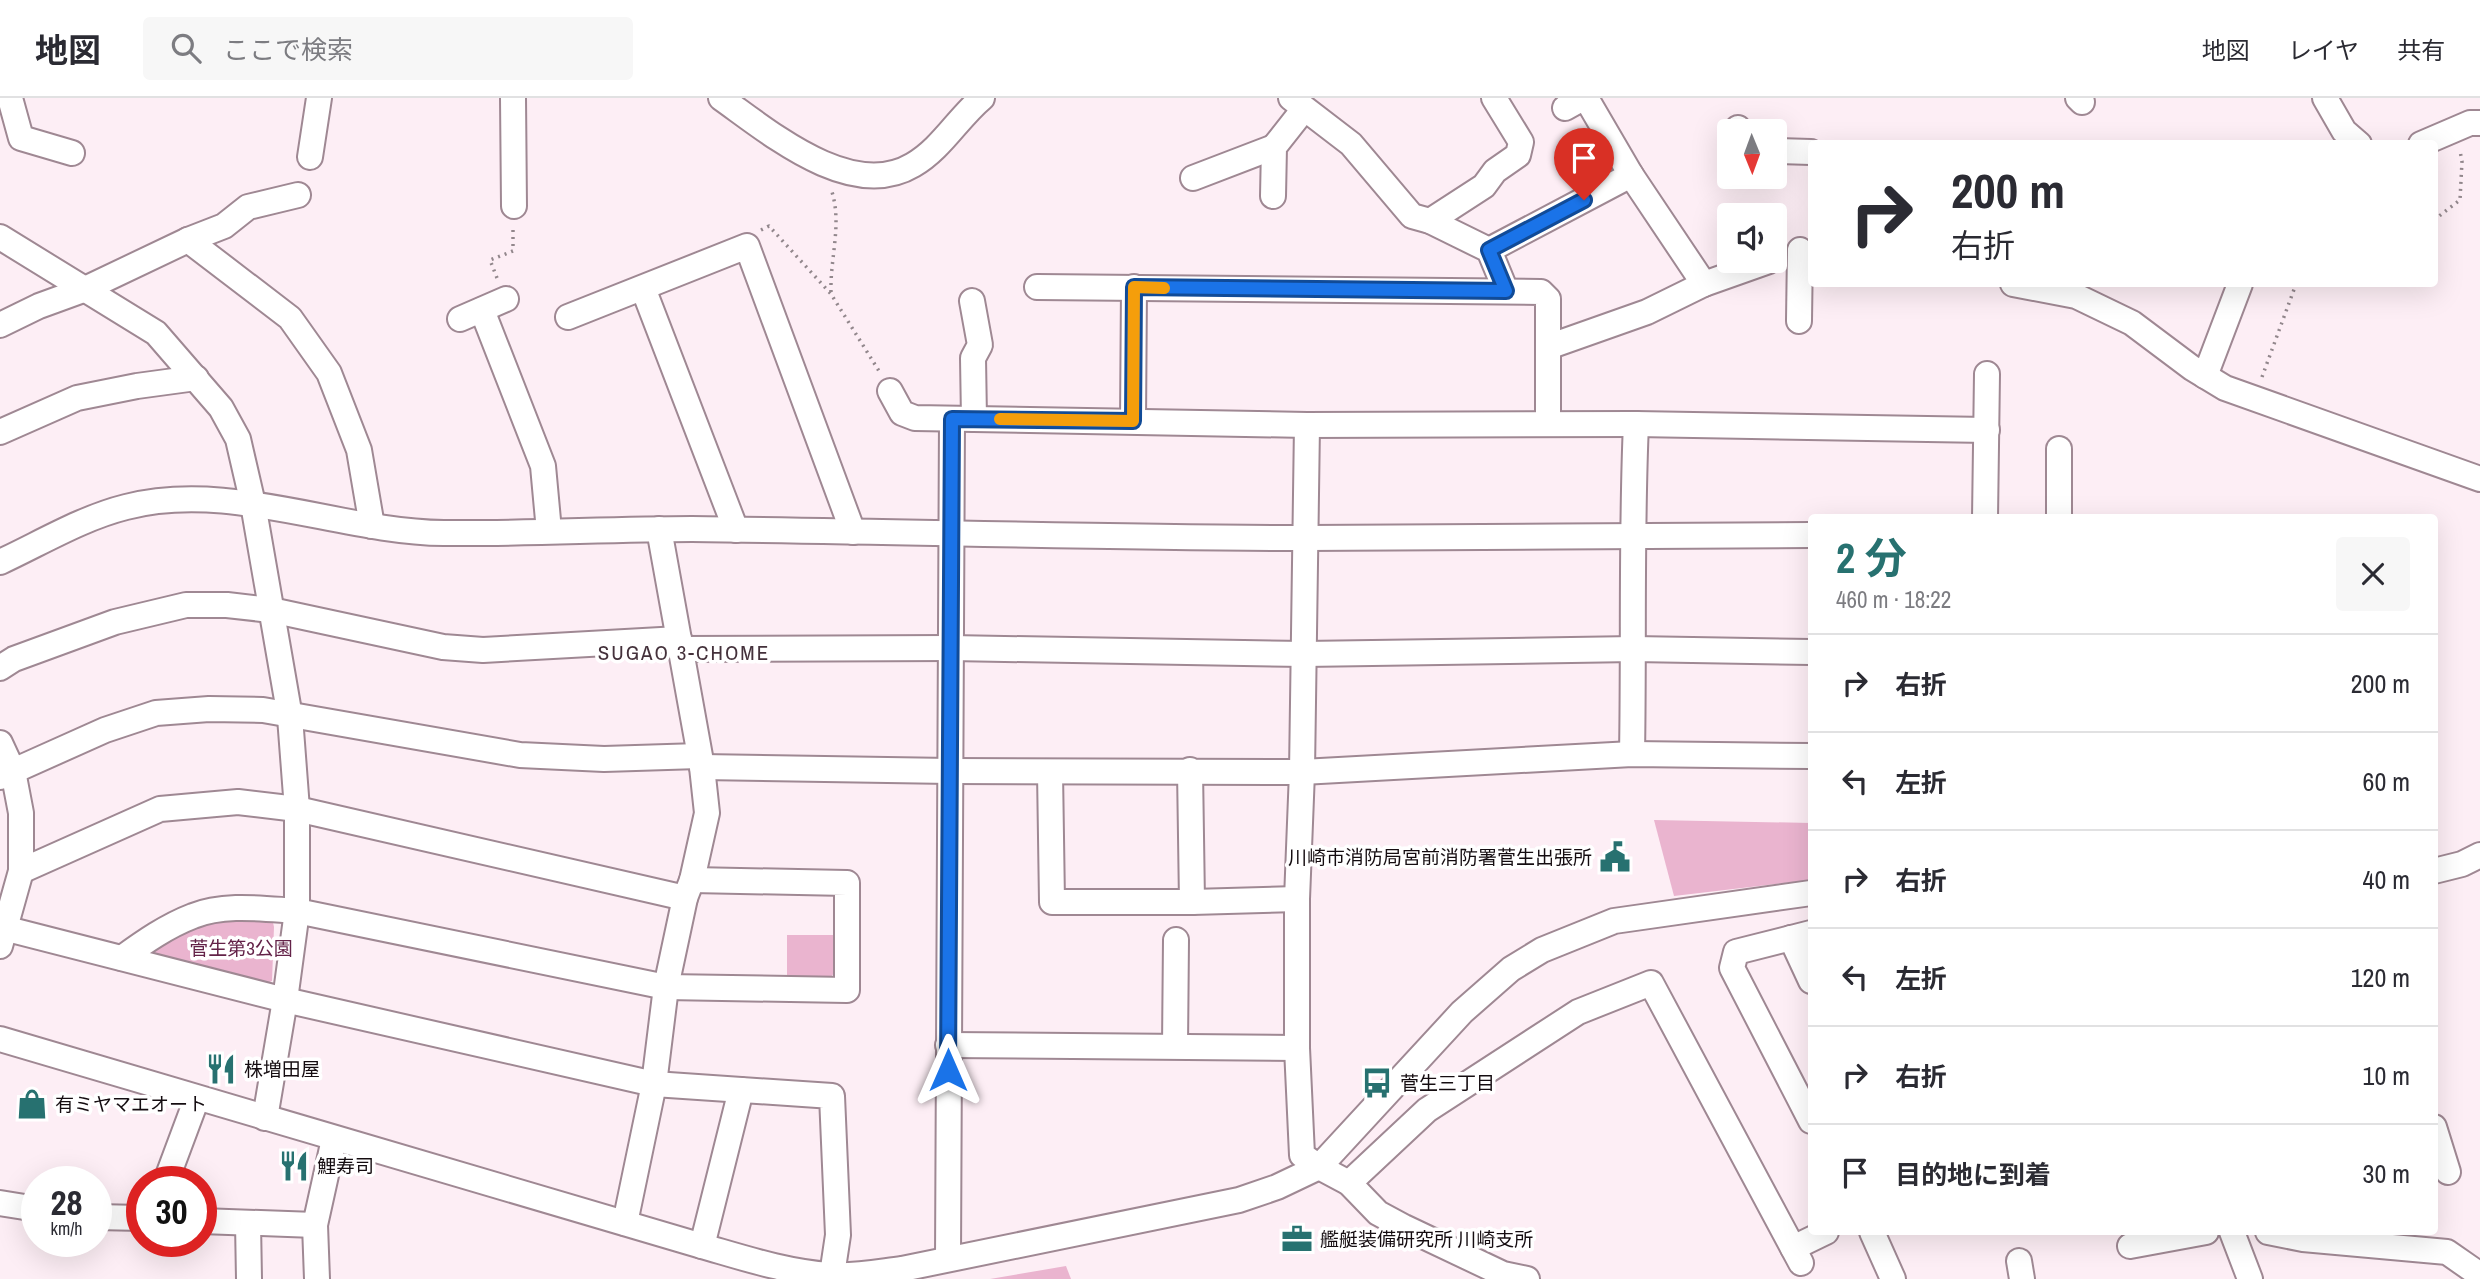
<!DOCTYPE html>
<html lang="ja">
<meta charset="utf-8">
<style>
:root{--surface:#fff;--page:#f7f7f7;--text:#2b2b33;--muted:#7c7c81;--line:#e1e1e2;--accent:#277170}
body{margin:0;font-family:"Archivo Narrow","Noto Sans JP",sans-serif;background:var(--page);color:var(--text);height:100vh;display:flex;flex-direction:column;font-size:26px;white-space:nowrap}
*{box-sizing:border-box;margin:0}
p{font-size:23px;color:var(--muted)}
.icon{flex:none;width:38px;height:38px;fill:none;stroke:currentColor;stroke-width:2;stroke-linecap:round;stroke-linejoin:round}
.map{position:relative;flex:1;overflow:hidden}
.panel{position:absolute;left:1808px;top:416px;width:630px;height:721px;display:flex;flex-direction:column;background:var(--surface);border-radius:7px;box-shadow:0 7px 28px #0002}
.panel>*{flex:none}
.banner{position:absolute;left:1808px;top:42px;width:630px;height:147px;border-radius:7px;box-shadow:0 7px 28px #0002;background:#fff;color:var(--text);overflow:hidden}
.needle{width:46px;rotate:179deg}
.fabs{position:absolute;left:1717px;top:21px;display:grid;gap:14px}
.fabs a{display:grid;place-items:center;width:70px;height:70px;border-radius:7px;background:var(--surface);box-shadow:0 7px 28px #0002;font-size:35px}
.speed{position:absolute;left:21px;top:1068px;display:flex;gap:14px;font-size:35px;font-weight:700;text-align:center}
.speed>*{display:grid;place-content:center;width:91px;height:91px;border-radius:50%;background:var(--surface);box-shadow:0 7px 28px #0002;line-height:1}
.speed small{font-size:18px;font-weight:400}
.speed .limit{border:10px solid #d22;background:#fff;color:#111}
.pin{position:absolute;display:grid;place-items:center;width:60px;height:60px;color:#fff;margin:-72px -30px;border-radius:50% 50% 50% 0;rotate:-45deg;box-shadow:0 0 7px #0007}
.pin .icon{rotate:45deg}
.me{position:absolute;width:77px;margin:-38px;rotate:0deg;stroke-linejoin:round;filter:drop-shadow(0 0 5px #0008)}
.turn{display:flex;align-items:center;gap:24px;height:147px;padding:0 28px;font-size:32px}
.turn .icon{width:91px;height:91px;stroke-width:2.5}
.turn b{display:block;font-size:49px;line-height:60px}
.round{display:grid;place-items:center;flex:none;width:74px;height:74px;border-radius:7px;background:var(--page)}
.summary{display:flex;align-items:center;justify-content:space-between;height:119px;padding:0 28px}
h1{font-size:42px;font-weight:700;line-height:52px;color:var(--accent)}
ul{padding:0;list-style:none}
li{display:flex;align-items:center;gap:21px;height:98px;padding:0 28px;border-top:2px solid var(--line)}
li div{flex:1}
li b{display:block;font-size:26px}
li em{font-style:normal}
header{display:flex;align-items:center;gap:42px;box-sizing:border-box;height:98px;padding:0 35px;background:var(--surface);border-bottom:2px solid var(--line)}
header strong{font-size:33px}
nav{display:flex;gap:38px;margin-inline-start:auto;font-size:24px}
.search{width:490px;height:63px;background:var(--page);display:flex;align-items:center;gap:18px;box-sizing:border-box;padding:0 24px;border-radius:7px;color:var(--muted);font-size:26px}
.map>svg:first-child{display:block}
</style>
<header>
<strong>地図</strong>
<div class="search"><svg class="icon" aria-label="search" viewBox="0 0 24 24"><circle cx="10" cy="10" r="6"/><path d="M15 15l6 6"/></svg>ここで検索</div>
<nav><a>地図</a><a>レイヤ</a><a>共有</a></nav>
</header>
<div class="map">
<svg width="2480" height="1181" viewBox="0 0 2480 1181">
<rect width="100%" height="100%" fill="#fdeef5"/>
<g fill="#eab4cf">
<path d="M 1654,722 L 1811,725 L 1811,782 L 1674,798 Z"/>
<path d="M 272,820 L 274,829 L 272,883 L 262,887 L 151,860 L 151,850 L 207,823 Z"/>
<path d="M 787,837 L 837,837 L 837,872 L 829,881 L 787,881 Z"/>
<path d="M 1066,1168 L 1071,1181 L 990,1181 Z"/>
</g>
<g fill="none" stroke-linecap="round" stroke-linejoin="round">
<g stroke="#9f8893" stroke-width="28">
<g id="minor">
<path d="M 10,0 L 21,40 L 72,55"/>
<path d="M 513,0 L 514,108"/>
<path d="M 721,0 C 769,34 851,104 913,67 C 941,51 958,20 982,0"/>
<path d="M 1291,0 L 1351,46 L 1412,118 L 1430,123 L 1489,152 L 1506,193"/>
<path d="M 1586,0 L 1631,77 L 1704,186"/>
<path d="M 2078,0 L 2082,4"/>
<path d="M 2325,0 L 2344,33 L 2359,46"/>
<path d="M 1565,10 L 1583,0"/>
<path d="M 1738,30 L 1740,33"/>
<path d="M 2421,46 L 2470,25 L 2480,25"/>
<path d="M 1774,53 L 1811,54"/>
<path d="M 310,59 L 319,0"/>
<path d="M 1193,80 L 1274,49"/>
<path d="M 1273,98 L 1274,49 L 1304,11"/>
<path d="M 1430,123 L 1484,88 L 1495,73 L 1518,57 L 1521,44 L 1494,0"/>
<path d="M 0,139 L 156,235 L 221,310 L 238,341 L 253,406 L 290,619 L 297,711 L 297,813 L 285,902 L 265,1020"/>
<path d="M 188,142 L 290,220 L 329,275 L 359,352 L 372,428"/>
<path d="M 1489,152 L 1631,77"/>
<path d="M 2013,186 L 2076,198 L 2132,225 L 2192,270 L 2225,290 L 2480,381"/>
<path d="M 1037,189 L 1541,194 L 1548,201 L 1548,326"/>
<path d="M 643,190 L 736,432"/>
<path d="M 972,203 L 980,247 L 973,260 L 974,321"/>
<path d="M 482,212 L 543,368 L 549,433"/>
<path d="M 568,219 L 747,148 L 853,434"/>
<path d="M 460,221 L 506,201"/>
<path d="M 1799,223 L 1800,152"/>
<path d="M 0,227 L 39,208 L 83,192 L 188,142 L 224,128 L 248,109 L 298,97"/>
<path d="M 1548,249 L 1647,214 L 1704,186 L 1769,163"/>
<path d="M 2205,278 L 2240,186"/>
<path d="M 890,293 L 902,315 L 915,320 L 1307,327 L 1636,326 L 1987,332"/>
<path d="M 1133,323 L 1134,189"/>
<path d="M 1307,327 L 1302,674 L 1297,801 L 1297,950 L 1302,1057 L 1319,1069 L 1349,1085 L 1378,1115 L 1404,1129 L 1503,1176 L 1527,1181"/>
<path d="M 0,334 L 77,300 L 137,288 L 196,280"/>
<path d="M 2059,351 L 2059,420"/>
<path d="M 1985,420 L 1987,276"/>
<path d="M 0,464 C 41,445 82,420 126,409 C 230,382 340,434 444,435 C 527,436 609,431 692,431 C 897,433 1102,440 1307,440 C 1475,440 1643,437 1811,437"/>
<path d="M 682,551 L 951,550 L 1304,556 L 1634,551 L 1811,554"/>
<path d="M 0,570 L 14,561 L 115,524 L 186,507 L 227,507 L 271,512 L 443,549 L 483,552 L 679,541"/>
<path d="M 0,645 L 13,673 L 21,715 L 21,773 L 0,848"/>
<path d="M 1632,656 C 1634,546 1631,436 1636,326"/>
<path d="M 702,669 L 950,673 L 1302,674 L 1632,656 L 1811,658"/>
<path d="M 1190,672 L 1192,804"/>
<path d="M 1050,674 L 1052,804 L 1192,804 L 1297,801"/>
<path d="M 0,679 L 105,632 L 156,615 L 209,611 L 263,612 L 520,657 L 604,661 L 699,658"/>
<path d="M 21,773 L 160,711 L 238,704 L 297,711 L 685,800"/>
<path d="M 2434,773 L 2462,766 L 2480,757"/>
<path d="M 0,829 L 285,902 L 654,986 L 832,998 L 838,1137 L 832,1177"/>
<path d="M 1811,835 L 1736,854 L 1732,870 L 1811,1023"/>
<path d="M 1791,840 L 1811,883"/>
<path d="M 122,860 C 144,844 167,828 193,818 C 224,805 264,811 297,813 L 666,889 L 847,892 L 847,785 L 692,782"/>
<path d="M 0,941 L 702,1148 C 744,1160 786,1174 830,1177 C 854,1179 878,1174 902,1171 L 1239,1102 L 1277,1089 L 1319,1069 L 1462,914 L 1511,871 L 1542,852 L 1614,823 L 1811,795"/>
<path d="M 948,947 L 1297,950"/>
<path d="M 1175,948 L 1176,842"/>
<path d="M 2434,1029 L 2448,1074"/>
<path d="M 166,1083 L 197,1000"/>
<path d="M 1349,1085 L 1427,1012 L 1578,914 L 1651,885 L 1801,1165"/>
<path d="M 0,1105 L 37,1111"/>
<path d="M 96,1119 L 142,1120"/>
<path d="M 201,1123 L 315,1127"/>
<path d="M 248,1125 L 249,1181"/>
<path d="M 625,1125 L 654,986 L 666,889 L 685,800 L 692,782 L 707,715 L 702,669 L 659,431"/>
<path d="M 1872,1134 L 1893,1181"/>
<path d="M 2232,1134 L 2250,1181"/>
<path d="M 2268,1134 L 2303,1141 L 2447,1154 L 2480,1177"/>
<path d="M 702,1148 L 741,992"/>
<path d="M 2130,1148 L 2206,1134"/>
<path d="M 1793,1150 L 1826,1134"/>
<path d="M 948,1161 L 952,321"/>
<path d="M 2019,1163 L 2022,1181"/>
<path d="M 317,1181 L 315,1127 L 334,1041"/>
</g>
</g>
<g stroke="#92878c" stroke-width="3.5" stroke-dasharray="2 5" stroke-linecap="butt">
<path d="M 2434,122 L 2460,102 L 2462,63 L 2460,53"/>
<path d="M 761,132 L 769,128 L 831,196 L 879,273"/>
<path d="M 497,180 L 490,162 L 513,153 L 513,131"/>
<path d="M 831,194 C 830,160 842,127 832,94"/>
<path d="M 2262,279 L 2296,186"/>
</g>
<use href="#minor" stroke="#fff" stroke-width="24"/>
</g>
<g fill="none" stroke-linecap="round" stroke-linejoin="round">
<g stroke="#114b97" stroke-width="18">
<path id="route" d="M 948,972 L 952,321 L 1133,323 L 1134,189 L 1506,193 L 1489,152 L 1584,102"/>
</g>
<use href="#route" stroke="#1a73e8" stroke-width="12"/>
<path stroke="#f59e0b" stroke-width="12" d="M 1000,321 L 1133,323 L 1134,189 L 1164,190"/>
</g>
<defs>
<g id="civic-bare" transform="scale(2.415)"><path d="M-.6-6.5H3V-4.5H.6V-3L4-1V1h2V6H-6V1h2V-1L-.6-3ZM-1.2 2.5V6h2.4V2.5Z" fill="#277170" stroke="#fff" stroke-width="2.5" paint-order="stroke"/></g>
<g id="restaurant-bare" transform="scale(2.415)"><path d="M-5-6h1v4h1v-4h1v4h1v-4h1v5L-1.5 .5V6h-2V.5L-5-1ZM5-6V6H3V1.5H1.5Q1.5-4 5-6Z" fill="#277170" stroke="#fff" stroke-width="2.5" paint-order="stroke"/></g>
<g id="bus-bare" transform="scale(2.415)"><path d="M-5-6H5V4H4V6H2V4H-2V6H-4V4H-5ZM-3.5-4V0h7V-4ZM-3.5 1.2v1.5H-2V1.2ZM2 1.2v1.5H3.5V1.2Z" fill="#277170" stroke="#fff" stroke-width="2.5" paint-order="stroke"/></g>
<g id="shop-bare" transform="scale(2.415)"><path d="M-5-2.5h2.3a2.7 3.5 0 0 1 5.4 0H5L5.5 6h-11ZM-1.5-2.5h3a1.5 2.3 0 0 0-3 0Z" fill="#277170" stroke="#fff" stroke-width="2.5" paint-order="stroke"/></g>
<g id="office-bare" transform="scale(2.415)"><path d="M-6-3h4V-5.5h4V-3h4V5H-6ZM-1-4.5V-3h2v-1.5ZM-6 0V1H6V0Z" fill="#277170" stroke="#fff" stroke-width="2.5" paint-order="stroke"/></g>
</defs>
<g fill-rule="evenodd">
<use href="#civic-bare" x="1615" y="759"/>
<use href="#restaurant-bare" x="221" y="971"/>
<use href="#bus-bare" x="1377" y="985"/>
<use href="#shop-bare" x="32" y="1006"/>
<use href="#restaurant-bare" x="294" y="1068"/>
<use href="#office-bare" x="1297" y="1141"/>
</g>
<g text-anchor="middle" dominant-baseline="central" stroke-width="7" stroke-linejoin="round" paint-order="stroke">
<g font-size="19" fill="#140c10" stroke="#fff" text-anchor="start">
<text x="1592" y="759" text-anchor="end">川崎市消防局宮前消防署菅生出張所</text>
<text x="244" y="971">株増田屋</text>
<text x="1400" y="985">菅生三丁目</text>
<text x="55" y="1006">有ミヤマエオート</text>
<text x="317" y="1068">鯉寿司</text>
<text x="1320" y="1141">艦艇装備研究所 川崎支所</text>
</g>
<g font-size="19" fill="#632248" stroke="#fff">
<text x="241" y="850">菅生第3公園</text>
</g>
<g font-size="21" letter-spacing="2" fill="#44313b" stroke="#fff">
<text x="684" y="554">SUGAO 3-CHOME</text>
</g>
</g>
</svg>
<div class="fabs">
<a><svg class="needle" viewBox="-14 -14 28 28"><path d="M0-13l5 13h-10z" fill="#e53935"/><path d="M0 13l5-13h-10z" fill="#7c7c81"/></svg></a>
<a><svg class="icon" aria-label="sound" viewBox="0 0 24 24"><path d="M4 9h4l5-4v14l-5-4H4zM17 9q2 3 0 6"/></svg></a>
</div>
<div class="speed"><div>28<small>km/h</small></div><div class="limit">30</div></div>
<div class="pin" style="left:1584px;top:102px;background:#d93025"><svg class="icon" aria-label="arrive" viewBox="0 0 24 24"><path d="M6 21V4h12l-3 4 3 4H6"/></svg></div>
<svg class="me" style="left:948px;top:972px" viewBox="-20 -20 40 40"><path d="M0-17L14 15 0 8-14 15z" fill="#1a73e8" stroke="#fff" stroke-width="4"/></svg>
<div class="banner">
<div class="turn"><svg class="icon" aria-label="right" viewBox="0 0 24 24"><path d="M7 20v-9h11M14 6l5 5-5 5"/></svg><div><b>200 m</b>右折</div></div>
</div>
<section class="panel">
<div class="summary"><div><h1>2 分</h1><p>460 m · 18:22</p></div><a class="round"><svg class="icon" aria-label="close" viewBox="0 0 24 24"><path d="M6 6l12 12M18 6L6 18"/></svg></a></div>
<ul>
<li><svg class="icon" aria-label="right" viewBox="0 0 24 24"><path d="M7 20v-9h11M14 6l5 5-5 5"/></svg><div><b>右折</b></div><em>200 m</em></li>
<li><svg class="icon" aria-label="left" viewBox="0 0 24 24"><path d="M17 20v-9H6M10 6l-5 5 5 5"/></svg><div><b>左折</b></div><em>60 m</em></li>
<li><svg class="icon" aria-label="right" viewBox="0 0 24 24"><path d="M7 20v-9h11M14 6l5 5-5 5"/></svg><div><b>右折</b></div><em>40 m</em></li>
<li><svg class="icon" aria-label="left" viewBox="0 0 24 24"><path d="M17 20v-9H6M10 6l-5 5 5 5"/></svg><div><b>左折</b></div><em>120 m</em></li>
<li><svg class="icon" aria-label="right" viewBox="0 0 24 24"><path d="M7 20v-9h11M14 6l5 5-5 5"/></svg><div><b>右折</b></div><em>10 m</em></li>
<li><svg class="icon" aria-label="arrive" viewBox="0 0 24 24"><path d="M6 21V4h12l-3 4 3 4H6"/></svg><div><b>目的地に到着</b></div><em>30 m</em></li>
</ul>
</section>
</div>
